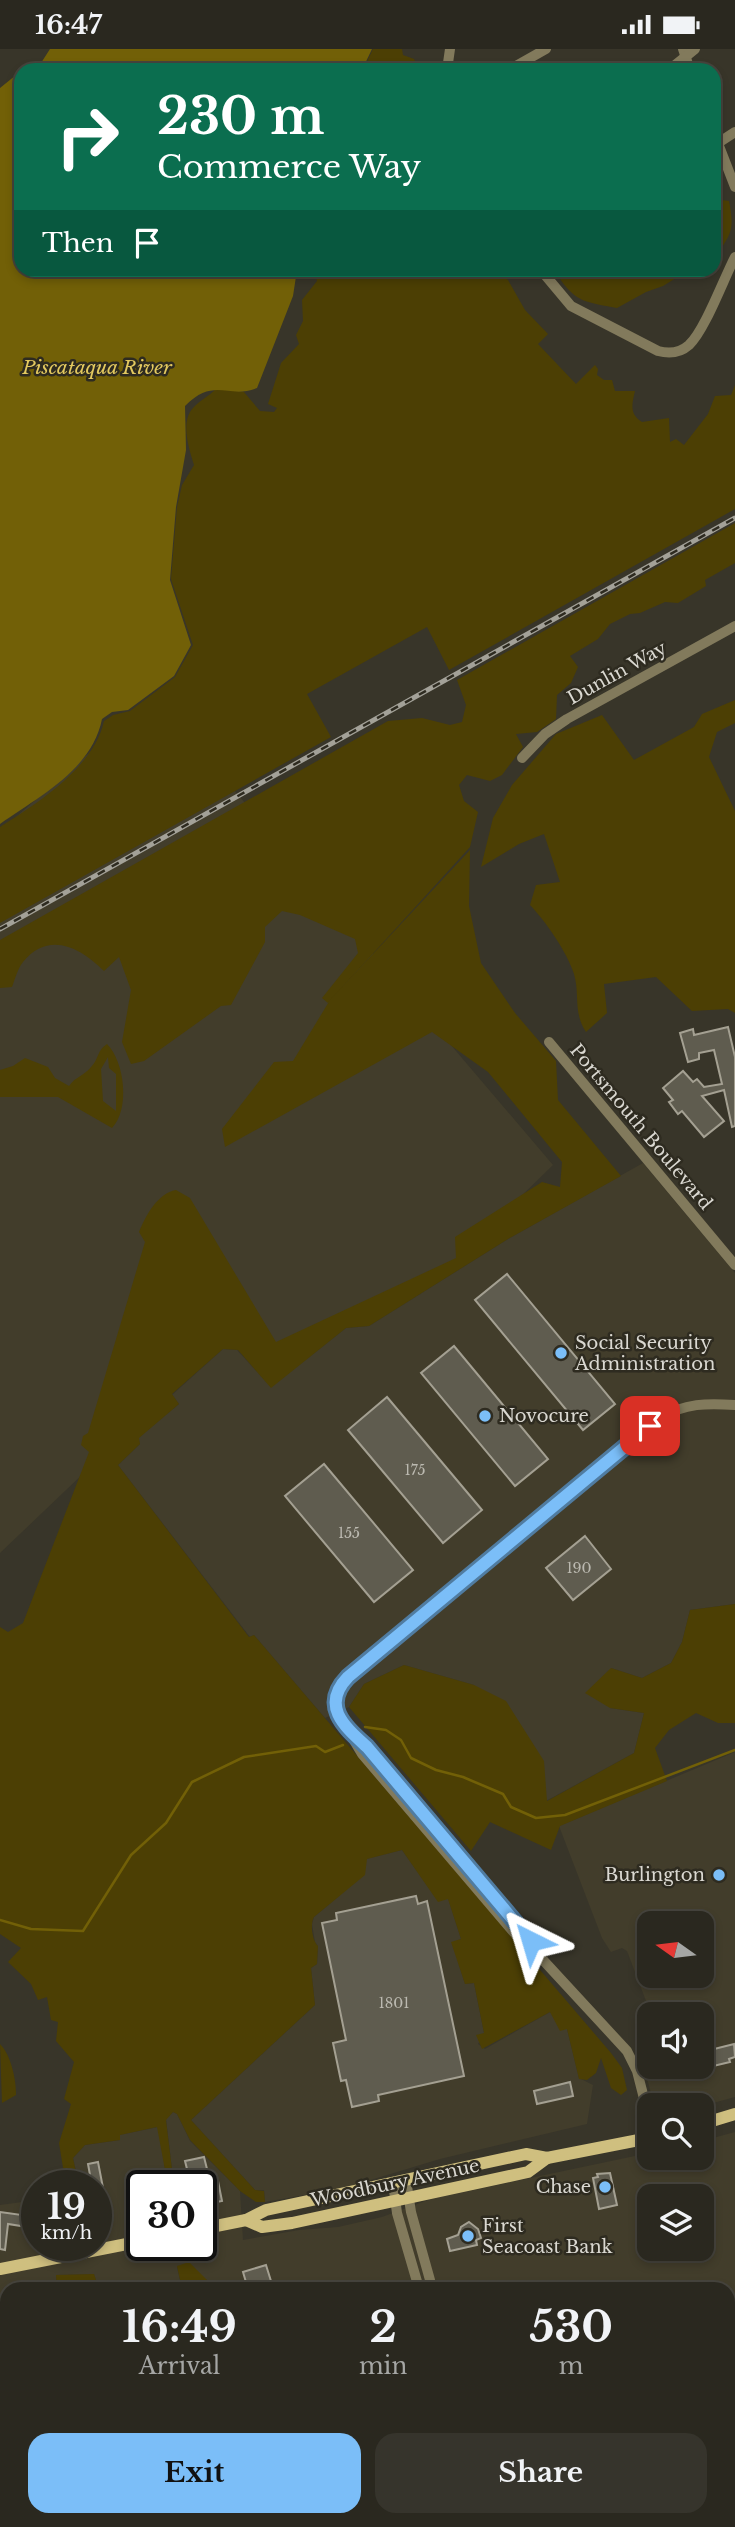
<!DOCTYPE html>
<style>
:root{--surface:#2a281f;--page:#36342c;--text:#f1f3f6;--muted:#a5a6a4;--line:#46443d;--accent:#7bbef8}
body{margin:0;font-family:"Libre Baskerville",serif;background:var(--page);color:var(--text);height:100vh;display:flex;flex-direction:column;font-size:26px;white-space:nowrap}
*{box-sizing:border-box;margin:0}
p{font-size:23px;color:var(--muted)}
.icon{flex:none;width:38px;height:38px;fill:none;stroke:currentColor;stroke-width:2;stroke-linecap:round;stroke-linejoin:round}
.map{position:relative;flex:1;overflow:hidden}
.sheet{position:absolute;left:0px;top:2233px;width:735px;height:245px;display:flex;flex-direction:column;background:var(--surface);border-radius:21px 21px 0 0;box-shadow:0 4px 10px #0003,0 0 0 2px var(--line)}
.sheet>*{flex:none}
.hud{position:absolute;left:14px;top:14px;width:707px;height:214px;border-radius:21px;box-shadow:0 4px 10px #0003,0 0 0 2px var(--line);background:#0b6e4f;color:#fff;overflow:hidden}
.needle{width:46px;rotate:284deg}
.buttons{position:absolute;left:637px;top:1862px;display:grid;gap:14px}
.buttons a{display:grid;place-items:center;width:77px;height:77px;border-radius:14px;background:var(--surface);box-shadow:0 4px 10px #0003,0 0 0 2px var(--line);font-size:35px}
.speed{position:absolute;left:21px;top:2121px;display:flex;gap:14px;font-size:35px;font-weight:700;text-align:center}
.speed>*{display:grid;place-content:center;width:91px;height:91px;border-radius:50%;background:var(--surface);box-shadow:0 4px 10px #0003,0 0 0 2px var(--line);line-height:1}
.speed small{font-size:18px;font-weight:400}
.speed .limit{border:4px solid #111;border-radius:10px;background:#fff;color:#111}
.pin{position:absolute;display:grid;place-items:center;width:60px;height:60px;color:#fff;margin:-30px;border-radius:14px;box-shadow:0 4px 10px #0006}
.me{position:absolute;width:77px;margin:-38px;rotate:320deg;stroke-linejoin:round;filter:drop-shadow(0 0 5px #0008)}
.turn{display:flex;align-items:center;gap:24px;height:147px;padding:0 28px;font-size:32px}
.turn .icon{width:91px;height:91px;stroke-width:2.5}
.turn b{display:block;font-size:49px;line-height:60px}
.then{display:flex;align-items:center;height:66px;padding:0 28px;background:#0003;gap:14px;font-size:26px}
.eta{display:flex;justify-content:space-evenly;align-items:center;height:119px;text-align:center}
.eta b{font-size:42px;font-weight:800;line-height:49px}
.primary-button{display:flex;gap:14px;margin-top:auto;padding:14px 28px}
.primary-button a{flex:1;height:80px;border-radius:21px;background:var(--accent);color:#111;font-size:28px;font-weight:800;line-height:80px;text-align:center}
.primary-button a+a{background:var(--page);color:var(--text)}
.status{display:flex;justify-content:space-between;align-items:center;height:49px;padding:0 35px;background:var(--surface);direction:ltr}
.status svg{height:19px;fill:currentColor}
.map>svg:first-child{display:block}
</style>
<div class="status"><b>16:47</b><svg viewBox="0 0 49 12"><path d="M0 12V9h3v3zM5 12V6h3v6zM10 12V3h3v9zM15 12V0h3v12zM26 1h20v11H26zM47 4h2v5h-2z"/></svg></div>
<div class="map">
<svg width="735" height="2478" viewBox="0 0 735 2478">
<rect width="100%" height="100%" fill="#383529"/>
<g fill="#423d2b" fill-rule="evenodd">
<path d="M 154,647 L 553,1116 L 455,1212 L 272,1306 L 240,1275 L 0,1504 L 0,782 Z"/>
<path d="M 643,1114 L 735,1224 L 735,1555 L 690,1561 L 682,1593 L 671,1614 L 642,1629 L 611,1619 L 610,1659 L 644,1664 L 634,1704 L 546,1752 L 474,1636 L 404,1616 L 364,1635 L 349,1658 L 325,1669 L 254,1586 L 250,1588 L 118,1416 L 140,1395 L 138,1389 L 179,1355 L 172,1346 L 223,1300 L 237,1301 L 271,1338 L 346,1279 L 369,1277 L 508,1190 Z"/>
<path d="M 735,1703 L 735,2048 L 702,2057 L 654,2056 L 642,2010 L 649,2007 L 649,2018 L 702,2018 L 702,1965 L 651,1965 L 627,1902 L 622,1899 L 611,1903 L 602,1889 L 559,1777 ZM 649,1874 L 702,1874 L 702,1927 L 649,1927 Z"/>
<path d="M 402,1801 L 438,1852 L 448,1849 L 461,1890 L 452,1894 L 465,1935 L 474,1934 L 484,1984 L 478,1995 L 485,2000 L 550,1963 L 567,1980 L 579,2029 L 593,2036 L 587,2075 L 440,2110 L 344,2139 L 265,2153 L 264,2141 L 255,2141 L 191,2071 L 315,1956 L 311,1919 L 317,1915 L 318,1897 L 315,1893 L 312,1875 L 314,1868 L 340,1846 L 366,1810 Z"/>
<path d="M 173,2063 L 177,2065 L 190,2092 L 240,2142 L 243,2191 L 299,2181 L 338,2178 L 382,2168 L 431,2150 L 649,2104 L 649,2109 L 702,2109 L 702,2092 L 735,2083 L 735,2478 L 372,2478 L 376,2471 L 728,2471 L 728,2240 L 273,2240 L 271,2236 L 256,2240 L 211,2240 L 207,2231 L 177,2218 L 182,2240 L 99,2240 L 94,2225 L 56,2226 L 57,2240 L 7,2240 L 7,2318 L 0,2319 L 0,2156 L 37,2151 L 37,2196 L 96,2196 L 96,2137 L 79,2137 L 73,2109 L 85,2096 L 120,2091 L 119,2086 L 158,2078 L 168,2137 L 142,2137 L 142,2196 L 201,2196 L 201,2137 L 174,2137 L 166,2070 ZM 649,2147 L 702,2147 L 702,2200 L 649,2200 Z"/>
</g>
<g fill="#4c3f04" fill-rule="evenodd">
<path d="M 373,0 L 402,0 L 403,6 L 414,10 L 417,17 L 423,18 L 423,21 L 363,21 Z"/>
<path d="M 714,150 L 729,152 C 735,182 731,185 714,210 Z"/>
<path d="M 574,220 L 589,221 L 689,221 L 663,237 L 646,243 L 617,259 C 586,253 576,254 558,227 Z"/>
<path d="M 314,221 L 495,221 L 508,231 L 525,261 L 548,285 L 538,295 L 576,335 L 595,316 L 598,320 L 597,326 L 604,331 L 612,331 L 615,342 L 635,342 C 632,355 629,365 642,373 L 669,369 L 670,393 L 676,390 L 684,396 L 708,365 L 715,347 L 731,346 L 735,336 L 735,460 L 449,621 L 427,578 L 307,645 L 331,688 L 0,874 L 0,778 C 38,754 94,718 104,672 L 113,666 L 130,662 L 175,628 L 193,596 L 171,530 L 177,458 L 182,436 L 194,416 C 189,400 180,373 193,359 C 199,352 209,347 216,340 L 244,343 L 260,362 L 274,363 L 277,359 L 268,355 L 281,314 L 299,295 L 296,286 L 303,272 L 302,251 L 317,232 Z"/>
<path d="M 735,474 L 735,514 L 705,531 L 706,537 L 678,554 L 665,553 L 640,564 L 630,565 L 610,575 L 598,590 L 570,607 L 578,618 L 571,634 L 557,646 L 556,670 L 537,683 L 516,685 L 523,698 L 502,726 L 490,732 L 467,726 L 459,736 L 464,752 L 478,763 L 470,798 L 328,954 L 322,949 L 358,904 L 355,890 L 300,866 L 282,862 L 265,878 L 265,893 L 231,956 L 221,957 L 144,1012 L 131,1015 L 122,993 L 131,941 L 119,908 L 104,922 C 81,899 49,881 23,913 C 18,919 15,930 12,938 L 0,939 L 0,891 L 388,672 L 422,669 L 450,676 L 462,673 L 466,656 L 457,631 Z"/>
<path d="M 735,651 L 735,674 L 717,683 L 709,708 L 735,762 L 735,964 L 728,960 L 692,962 L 656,928 L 604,935 L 607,964 L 586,983 C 573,964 580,945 574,925 C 567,903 546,873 530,856 L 536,836 L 560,833 L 544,785 L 519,795 L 481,818 L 493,769 L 512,736 L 556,685 L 602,666 L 634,711 L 694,678 L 702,665 Z"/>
<path d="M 470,801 L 469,857 L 481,914 L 515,964 L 556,1012 L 558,1051 L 621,1127 L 508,1190 L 369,1277 L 346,1279 L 271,1339 L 238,1301 L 223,1300 L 172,1345 L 179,1355 L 139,1389 L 140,1395 L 118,1416 L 249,1588 L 254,1586 L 611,2004 L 622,2019 L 627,2041 L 621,2046 L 611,2039 L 601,2009 L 596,2024 L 587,2031 L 579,2030 L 567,1980 L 560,1982 L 550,1963 L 482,2000 L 476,1986 L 484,1984 L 474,1934 L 465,1935 L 451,1893 L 461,1890 L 448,1850 L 438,1853 L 402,1801 L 367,1810 L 365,1826 L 314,1868 C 310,1875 312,1891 318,1897 L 317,1915 L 311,1919 L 315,1956 L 191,2071 L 255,2141 L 264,2142 L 265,2153 L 256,2153 L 240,2142 L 190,2091 L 177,2065 L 173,2063 L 166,2071 L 174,2137 L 168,2137 L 157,2078 L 120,2086 L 120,2091 L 85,2096 L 73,2109 L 79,2137 L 66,2137 L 59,2094 L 71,2055 L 64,2050 L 74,2013 L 56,1992 L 58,1973 L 51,1971 L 47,1948 L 38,1951 L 31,1935 L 8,1913 L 21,1899 L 0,1885 L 0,1578 L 8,1583 L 23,1574 L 89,1403 L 81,1396 L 83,1387 L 88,1384 L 145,1193 L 139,1183 C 146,1166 158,1144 176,1141 L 190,1149 L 276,1293 L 456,1209 L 455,1188 L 542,1133 L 560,1138 L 562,1113 L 488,1023 L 432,983 L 225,1098 L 222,1080 L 274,1013 L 293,1012 L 330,951 Z"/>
<path d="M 107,995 C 125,1013 130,1061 112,1079 L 58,1048 L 0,1048 L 0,1021 L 13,1017 L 25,1009 L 48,1018 L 55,1029 L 69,1037 C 75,1028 85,1026 91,1018 C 99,1010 97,1001 107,995 ZM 108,1008 L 109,1019 L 116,1025 L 116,1062 L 103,1052 L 101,1020 Z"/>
<path d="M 735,1555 L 735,1674 L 718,1674 L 696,1664 L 669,1681 L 655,1699 L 667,1732 L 560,1777 L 551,1801 L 490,1773 L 471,1802 L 349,1658 L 364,1635 L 404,1616 L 474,1636 L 506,1652 L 544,1712 L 547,1752 L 634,1704 L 644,1664 L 610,1659 L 585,1644 L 611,1619 L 642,1629 L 671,1614 L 682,1593 L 690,1561 Z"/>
<path d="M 0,1995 C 11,2006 16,2030 16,2046 L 2,2054 Z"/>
<path d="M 189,2213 L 207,2231 L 211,2240 L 182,2240 L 177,2217 Z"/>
<path d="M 94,2225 L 99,2240 L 57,2240 L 56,2226 Z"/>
<path d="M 735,2322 L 735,2397 L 728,2402 L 728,2335 Z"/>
<path d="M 69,2471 L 154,2471 L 160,2478 L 72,2478 Z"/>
<path d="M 234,2471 L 376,2471 L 372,2478 L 230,2478 Z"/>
<path d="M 606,2471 L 694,2471 L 686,2478 L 596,2478 Z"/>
</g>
<g fill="#726007">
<path d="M 50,0 L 372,0 L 362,21 L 23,21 L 41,14 Z"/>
<path d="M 21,22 L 21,220 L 297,221 L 293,247 L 257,339 C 228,351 215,327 185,357 L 186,401 L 176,458 L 170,531 L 191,596 L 174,627 L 128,661 L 112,663 L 102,670 C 92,721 38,748 0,775 L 0,39 Z"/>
</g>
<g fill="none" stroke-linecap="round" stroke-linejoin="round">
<g stroke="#726007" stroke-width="2.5">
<path d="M 365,1678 L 386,1681 L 401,1691 L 411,1709 L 436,1721 L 463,1728 L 503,1745 L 511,1758 L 536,1769 L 565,1766 L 735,1701"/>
<path d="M 0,1871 L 31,1880 L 83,1882 L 131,1806 L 166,1774 L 192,1733 L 244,1708 L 316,1697 L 325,1703 L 343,1696"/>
</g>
</g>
<g fill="#5f5c4f" stroke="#a4a092" stroke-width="2">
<path d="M 728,978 L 735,1008 L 735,1077 L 732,1078 L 724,1041 L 702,1047 L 724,1072 L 704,1088 L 682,1062 L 678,1065 L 669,1053 L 673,1051 L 663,1039 L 683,1022 L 693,1033 L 697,1030 L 704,1038 L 722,1035 L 714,1001 L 699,1004 L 699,1010 L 688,1013 L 680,984 L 693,980 L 694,986 Z"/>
<path d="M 507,1225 L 615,1355 L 583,1381 L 475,1251 Z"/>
<path d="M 454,1297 L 548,1410 L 515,1437 L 421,1324 Z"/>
<path d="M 387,1348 L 482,1461 L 443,1494 L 348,1381 Z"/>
<path d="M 324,1415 L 413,1521 L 374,1553 L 285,1447 Z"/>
<path d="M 585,1487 L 611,1520 L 573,1551 L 546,1519 Z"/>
<path d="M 416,1847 L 418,1855 L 427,1852 L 464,2027 L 378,2046 L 379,2052 L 352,2058 L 346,2031 L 341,2032 L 333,1994 L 346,1991 L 322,1874 L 337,1871 L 336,1864 Z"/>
<path d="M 734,1995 L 735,2008 L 729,2010 L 730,2013 L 705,2019 L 702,2017 L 702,2003 Z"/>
<path d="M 570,2033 L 573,2047 L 537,2055 L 534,2042 Z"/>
<path d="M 204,2108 L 207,2120 L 188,2124 L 185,2112 Z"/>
<path d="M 98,2113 L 104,2144 L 96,2146 L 96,2137 L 92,2137 L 88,2115 Z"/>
<path d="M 610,2124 L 617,2156 L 599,2160 L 593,2129 L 598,2128 L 597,2125 Z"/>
<path d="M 218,2132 L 222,2152 L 201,2156 L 201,2136 Z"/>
<path d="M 0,2163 L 22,2166 L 21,2177 L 8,2175 L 5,2201 L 0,2200 Z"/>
<path d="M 469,2173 L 478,2180 L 481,2189 L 476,2191 L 477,2196 L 450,2202 L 447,2190 L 458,2186 L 461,2178 Z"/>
<path d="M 266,2216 L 271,2232 L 248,2240 L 243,2223 Z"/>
</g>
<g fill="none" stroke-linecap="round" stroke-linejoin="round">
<g stroke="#827a5c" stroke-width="10">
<path d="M 683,0 L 690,21"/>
<path d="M 447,21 L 450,0"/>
<path d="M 509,21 L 546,0"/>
<path d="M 669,21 L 695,0"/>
<path d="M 714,84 L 735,138"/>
<path d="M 715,96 L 735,83"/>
<path d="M 540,220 L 571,257 L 658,302 C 669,305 680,304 689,296 C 705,281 724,229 735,208"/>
<path d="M 522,709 L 545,685 L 567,670 L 735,577"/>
<path d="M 549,993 L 735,1216"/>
<path d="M 354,1686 L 540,1903"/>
<path d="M 649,2069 L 637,2022 L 627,2002 L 543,1911 L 536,1907 L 516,1886 L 362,1705 L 337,1663 L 338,1644 L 348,1628 L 661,1369 C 684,1354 708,1354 735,1356"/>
<path d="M 406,2131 L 411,2163 L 430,2231 L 427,2240"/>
<path d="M 393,2134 L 397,2164 L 418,2236 L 424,2240"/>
<path d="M 0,2424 L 7,2460"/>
<path d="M 0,2471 L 7,2469"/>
<path d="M 499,2471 L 501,2478"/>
</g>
<g stroke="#cfbf7f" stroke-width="12">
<path d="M 702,2075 L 735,2065"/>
<path d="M 246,2171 L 262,2178 L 292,2174 L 528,2123 L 547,2109"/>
<path d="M 201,2180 L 246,2171 L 266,2161 L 526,2105 L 547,2109 L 649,2089"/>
<path d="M 0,2220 L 142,2192"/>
</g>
<g stroke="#a3a198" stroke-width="5">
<path id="rail" d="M 0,880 L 735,469"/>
</g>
<use href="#rail" stroke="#2e2b20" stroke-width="2.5" stroke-dasharray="8" stroke-linecap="butt"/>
</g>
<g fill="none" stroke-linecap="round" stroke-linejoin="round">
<g stroke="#507ca1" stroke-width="18">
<path id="route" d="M 531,1892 L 367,1698 C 345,1678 320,1657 348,1628 L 650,1377"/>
</g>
<use href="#route" stroke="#7bbef8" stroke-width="12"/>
</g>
<g fill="#7bbef8" stroke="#2e2b20" stroke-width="2.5">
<circle cx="561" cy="1304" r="7"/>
<circle cx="485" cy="1367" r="7"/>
<circle cx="719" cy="1826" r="7"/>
<circle cx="605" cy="2138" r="7"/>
<circle cx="468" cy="2187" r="7"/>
</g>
<g text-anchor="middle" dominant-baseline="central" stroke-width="5" stroke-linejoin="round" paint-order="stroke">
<g font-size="14" fill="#bbb9b0">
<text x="415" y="1421">175</text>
<text x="349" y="1484">155</text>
<text x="579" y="1519">190</text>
<text x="394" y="1954">1801</text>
</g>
<g font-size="18" fill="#dad8d1" stroke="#2e2b20">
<text transform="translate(617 624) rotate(-29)">Dunlin Way</text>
<text transform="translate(641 1078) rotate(50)">Portsmouth Boulevard</text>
<text transform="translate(395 2134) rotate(-12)">Woodbury Avenue</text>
</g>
<g font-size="18" fill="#dad8d1" stroke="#2e2b20" text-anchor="start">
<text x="575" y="1294">Social Security<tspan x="575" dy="21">Administration</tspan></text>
<text x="499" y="1367">Novocure</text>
<text x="705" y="1826" text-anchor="end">Burlington</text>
<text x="591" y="2138" text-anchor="end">Chase</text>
<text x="482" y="2177">First<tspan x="482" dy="21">Seacoast Bank</tspan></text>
</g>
<g font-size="19" font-style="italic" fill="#e3c95f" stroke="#2e2b20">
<text x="97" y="318">Piscataqua River</text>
</g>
</g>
</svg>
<div class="buttons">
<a><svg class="needle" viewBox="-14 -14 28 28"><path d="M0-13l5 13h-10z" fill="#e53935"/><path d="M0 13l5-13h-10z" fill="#a5a6a4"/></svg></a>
<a><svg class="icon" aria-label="sound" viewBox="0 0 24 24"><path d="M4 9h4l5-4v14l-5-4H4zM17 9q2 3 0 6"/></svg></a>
<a><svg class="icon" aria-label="search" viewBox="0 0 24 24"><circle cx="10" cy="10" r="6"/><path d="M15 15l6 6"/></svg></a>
<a><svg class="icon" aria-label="layers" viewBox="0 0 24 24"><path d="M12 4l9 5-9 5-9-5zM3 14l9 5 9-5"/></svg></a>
</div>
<div class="speed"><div>19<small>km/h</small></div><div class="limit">30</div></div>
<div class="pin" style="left:650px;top:1377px;background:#d93025"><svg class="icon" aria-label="arrive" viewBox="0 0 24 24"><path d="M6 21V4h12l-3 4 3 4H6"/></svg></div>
<svg class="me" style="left:531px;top:1892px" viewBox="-20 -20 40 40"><path d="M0-17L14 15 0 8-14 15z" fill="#7bbef8" stroke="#fff" stroke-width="4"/></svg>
<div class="hud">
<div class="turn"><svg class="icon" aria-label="right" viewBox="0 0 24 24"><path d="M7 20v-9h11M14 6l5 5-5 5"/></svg><div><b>230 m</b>Commerce Way</div></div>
<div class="then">Then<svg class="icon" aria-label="arrive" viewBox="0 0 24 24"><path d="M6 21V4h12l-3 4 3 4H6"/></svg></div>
</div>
<section class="sheet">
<div class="eta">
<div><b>16:49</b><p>Arrival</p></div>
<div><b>2</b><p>min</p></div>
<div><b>530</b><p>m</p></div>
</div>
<div class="primary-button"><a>Exit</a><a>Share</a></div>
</section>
</div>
